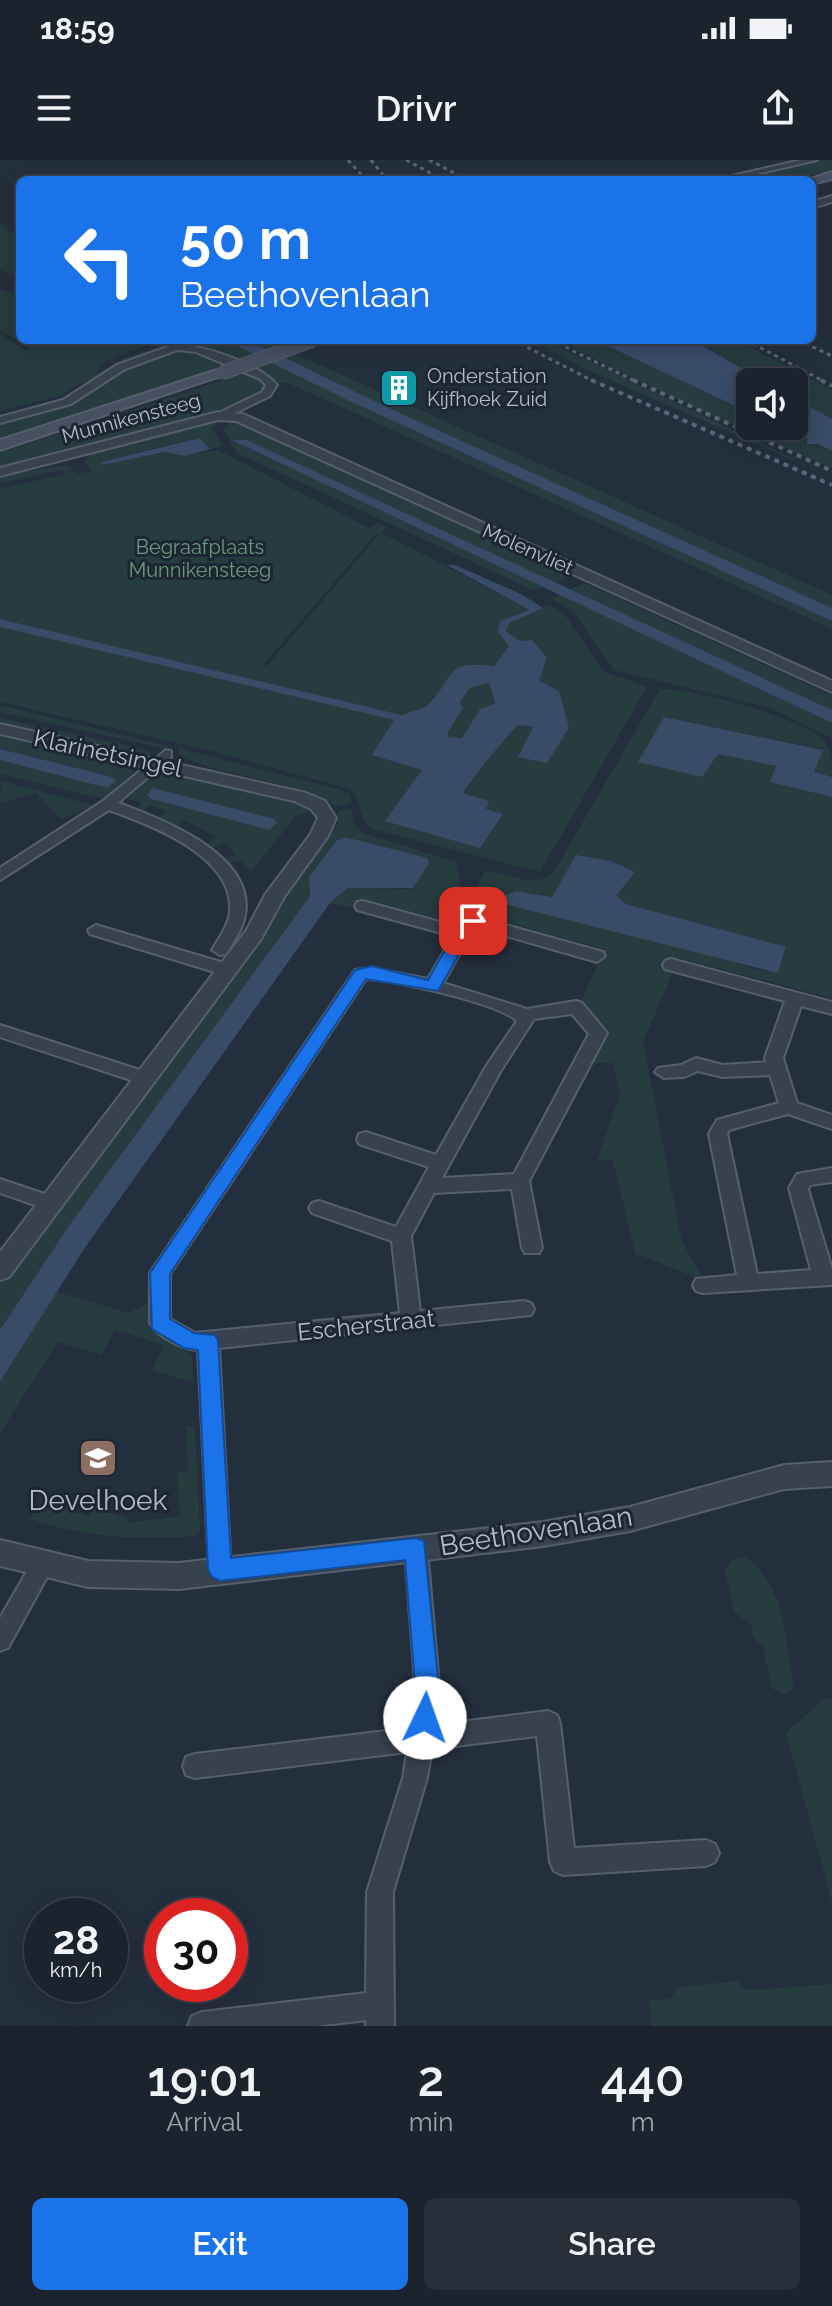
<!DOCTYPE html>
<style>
:root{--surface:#1b232e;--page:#282f3a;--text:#f1f3f6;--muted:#a0a4aa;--line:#39404a;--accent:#1a73e8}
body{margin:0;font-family:Raleway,sans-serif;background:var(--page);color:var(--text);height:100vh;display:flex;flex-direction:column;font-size:30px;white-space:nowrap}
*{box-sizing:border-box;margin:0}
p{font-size:26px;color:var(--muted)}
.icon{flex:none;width:44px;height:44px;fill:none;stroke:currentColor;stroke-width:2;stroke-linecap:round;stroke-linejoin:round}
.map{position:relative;height:1866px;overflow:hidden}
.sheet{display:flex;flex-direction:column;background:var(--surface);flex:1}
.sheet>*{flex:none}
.top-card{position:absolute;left:16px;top:16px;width:800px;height:168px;border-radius:12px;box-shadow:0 4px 20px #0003,0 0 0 2px var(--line);background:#1a73e8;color:#fff;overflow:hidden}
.controls{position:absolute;left:736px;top:208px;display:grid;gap:16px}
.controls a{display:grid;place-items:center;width:72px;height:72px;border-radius:12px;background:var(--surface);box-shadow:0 4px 20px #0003,0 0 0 2px var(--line);font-size:40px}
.speed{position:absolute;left:24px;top:1738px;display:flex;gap:16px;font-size:40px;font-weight:700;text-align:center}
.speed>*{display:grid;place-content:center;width:104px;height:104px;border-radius:50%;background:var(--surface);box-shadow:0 4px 20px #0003,0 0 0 2px var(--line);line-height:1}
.speed small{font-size:20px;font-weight:400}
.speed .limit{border:12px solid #d22;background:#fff;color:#111}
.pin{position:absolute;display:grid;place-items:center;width:68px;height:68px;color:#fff;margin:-34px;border-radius:16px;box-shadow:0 4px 12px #0006}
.me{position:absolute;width:88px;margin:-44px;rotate:3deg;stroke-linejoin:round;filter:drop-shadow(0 0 6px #0008)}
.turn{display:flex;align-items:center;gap:28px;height:168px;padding:0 32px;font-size:36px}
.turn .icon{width:104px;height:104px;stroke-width:2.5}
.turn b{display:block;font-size:56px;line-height:68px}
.eta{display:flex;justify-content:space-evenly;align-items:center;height:136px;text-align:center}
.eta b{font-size:48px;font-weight:600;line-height:56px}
.cta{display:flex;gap:16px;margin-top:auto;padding:16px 32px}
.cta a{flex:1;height:92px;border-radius:12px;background:var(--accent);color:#fff;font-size:32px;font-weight:600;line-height:92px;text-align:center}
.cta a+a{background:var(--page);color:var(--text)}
.status{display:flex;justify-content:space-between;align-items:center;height:56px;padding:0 40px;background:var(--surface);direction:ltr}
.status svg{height:22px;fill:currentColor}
header{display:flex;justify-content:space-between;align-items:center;height:104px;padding:0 32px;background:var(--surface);font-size:36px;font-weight:600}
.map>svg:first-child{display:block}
</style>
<div class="status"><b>18:59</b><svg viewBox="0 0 49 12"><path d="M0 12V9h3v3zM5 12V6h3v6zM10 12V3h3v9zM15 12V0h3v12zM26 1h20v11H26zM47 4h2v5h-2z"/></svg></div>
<header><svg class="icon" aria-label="menu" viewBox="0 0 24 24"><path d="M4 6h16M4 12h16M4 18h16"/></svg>Drivr<svg class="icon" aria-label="share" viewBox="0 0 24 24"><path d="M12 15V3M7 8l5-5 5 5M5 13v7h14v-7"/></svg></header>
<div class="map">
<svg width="832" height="1866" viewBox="0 0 832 1866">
<rect width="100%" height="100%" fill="#242f3e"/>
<g fill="#263c3f" fill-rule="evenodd">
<path d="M 818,0 L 832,0 L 832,10 L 793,20 L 724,20 Z"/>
<path d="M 0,64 L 20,77 L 20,117 L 0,110 Z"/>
<path d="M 0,130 L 20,134 L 20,180 L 161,180 L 107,200 L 95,214 L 124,198 L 177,180 L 189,180 L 187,185 C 166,186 143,194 124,204 C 114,209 107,216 95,216 L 97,221 C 70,244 34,250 0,259 L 62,240 L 91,222 L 80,223 L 63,235 L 0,251 L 0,174 L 25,190 L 29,188 L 0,169 Z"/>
<path d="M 198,180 L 225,180 L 345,239 L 832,461 L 832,469 L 286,222 L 277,224 L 268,216 L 194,185 Z"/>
<path d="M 248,180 L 264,180 L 832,435 L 832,448 L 389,248 Z"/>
<path d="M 531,180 L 545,180 L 832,317 L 594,213 Z"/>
<path d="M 556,180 L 595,180 L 750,253 L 750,266 L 779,266 L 807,279 L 806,283 L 832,291 L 832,308 L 697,249 Z"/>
<path d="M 692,180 L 737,180 L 832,230 L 832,260 L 794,238 L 794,222 L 766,222 Z"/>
<path d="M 178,189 L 188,189 L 230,204 L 0,278 L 0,262 L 69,243 L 131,205 Z"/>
<path d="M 248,212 L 263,220 L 264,229 L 230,247 L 0,309 L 0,293 Z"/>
<path d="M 231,260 L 235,260 L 570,416 L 557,423 L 247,280 L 232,281 L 546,428 L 533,430 L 237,293 L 223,269 Z"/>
<path d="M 219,261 L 212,269 L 223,286 L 210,289 L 199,278 L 101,301 L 103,305 L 164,292 L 183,296 L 218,290 L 369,368 L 378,363 L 386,367 L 382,373 L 531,450 L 500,461 L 498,472 L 510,486 L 494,506 C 442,498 455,521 426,545 C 421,550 409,552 402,555 L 0,460 L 0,329 L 65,314 L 62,310 L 0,323 L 0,316 L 68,305 L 77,314 L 92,311 L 84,301 L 90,293 ZM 380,373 L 267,506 L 263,505 L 375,375 Z"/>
<path d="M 584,423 L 832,536 L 832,550 L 571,429 Z"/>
<path d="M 561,434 L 832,563 L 832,578 L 767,547 L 614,510 L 573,451 L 552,439 Z"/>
<path d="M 549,445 L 565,455 L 603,511 L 647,527 L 540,712 L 372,669 C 357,657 362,638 349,629 L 216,592 L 0,542 L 0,467 L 394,560 L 422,610 L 386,661 L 486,648 L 488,641 L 463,633 L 512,568 L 519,565 L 533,567 L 531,573 L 547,603 C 542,555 546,504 506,471 L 509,463 Z"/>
<path d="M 489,523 L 495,543 L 480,549 L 462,578 L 449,577 L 447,574 L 463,548 L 460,543 L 470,527 Z"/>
<path d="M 660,529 C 693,528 795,557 821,577 C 832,587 832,602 832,617 L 814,613 L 822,589 L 664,557 L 702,617 L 718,594 L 776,606 L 771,622 L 832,637 L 832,838 L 679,798 L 643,882 L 682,1082 L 705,1121 L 635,1093 L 613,1000 L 597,1000 L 620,934 L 613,903 L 589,903 L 608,870 L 581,842 L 604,789 L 485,756 L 482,760 L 475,728 L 486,710 C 508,715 535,728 553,713 ZM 516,731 L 552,737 L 616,737 L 626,744 L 786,788 L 778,812 L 758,810 Z"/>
<path d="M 0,545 L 168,586 L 166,589 L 0,552 Z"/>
<path d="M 0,558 L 137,587 L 152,593 L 147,597 L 0,567 Z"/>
<path d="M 0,573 L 136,604 L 138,608 L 104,639 L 0,614 L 0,600 L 107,628 L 117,620 L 0,589 Z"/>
<path d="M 178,588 L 338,629 L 350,635 L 352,643 L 336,647 C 313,625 218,615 180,596 Z"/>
<path d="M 169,609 L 295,641 L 309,652 L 295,657 L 251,712 L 241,700 L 228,703 L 224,699 L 236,694 L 225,683 L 213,688 L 207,684 L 216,676 L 184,660 L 175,666 L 159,658 L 166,651 L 150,645 L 141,652 L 136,650 L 142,643 L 128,639 L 152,615 ZM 153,628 L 275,659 L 277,661 L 268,670 L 151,639 Z"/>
<path d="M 1,621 L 93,645 L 93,646 L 61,659 L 36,633 L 0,643 Z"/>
<path d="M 352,648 L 353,663 L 363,673 L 456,702 L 465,756 L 454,767 L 444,765 L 446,761 L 376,742 L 373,745 L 362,743 L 356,749 L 331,743 L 348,728 L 413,729 L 429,700 L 338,679 L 309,720 L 310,736 L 68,1067 L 0,1170 L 0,1121 L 15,1106 L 338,663 L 338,651 Z"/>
<path d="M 57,1132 L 129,1153 L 150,1142 L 149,1169 L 192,1195 L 193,1222 L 152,1210 L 164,1185 L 115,1170 L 101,1195 L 58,1182 L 0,1273 L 0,1222 Z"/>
<path d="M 195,1266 L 200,1372 L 196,1376 C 138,1380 86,1378 30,1359 L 43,1340 L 88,1356 L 94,1347 L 126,1358 L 127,1363 L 180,1356 L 177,1313 L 188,1311 L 186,1267 Z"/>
<path d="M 745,1397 C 786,1424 786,1485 794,1529 L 783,1535 L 772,1528 L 763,1487 L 753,1477 L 751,1464 L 734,1452 L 725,1409 L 732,1400 Z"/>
<path d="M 832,1538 L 832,1742 L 786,1573 L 824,1539 Z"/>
<path d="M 739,1821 L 742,1828 L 751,1830 L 832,1824 L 832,1866 L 652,1866 L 649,1840 L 670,1839 L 678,1827 Z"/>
</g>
<g fill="#394c67" fill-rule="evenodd">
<path d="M 225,180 L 248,180 L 389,248 L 832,448 L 832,461 L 345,239 Z"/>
<path d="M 595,180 L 692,180 L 766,222 L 750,222 L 750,253 Z"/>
<path d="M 794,238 L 832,259 L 832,291 L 817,284 L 807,284 L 807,278 L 779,266 L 794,266 Z"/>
<path d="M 200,278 L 210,289 L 185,296 L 164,292 L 103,305 L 100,302 Z"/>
<path d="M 231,280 L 247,280 L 832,550 L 832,563 Z"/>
<path d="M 447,405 L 455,405 L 521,434 L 543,448 L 509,463 L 506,471 L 519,481 L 532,480 L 547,498 L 539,521 L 559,531 L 569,568 L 547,603 L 518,597 L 533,567 L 519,565 C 511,569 469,623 463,633 L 489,641 L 486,649 L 503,654 L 480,688 L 385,661 L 422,610 L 372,595 L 394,560 L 0,467 L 0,459 L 402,555 C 409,552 421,550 427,545 C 455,520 441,499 494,506 L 509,486 L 498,472 L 500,461 L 530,450 ZM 489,523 L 495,543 L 480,549 L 462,578 L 449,577 L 447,574 L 463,548 L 460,542 L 470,528 Z"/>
<path d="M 664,557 L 823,590 L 814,612 L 832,617 L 832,637 L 770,622 L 776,606 L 718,594 L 702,617 L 638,602 Z"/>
<path d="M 0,589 L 108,616 L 117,620 L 107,628 L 0,600 Z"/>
<path d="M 153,628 L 275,659 L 277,663 L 269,670 L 151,639 L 147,635 Z"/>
<path d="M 345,677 L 427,698 L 429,703 L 413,728 L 348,728 L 330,743 L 84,1089 L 0,1222 L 0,1170 L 68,1067 L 310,736 L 309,717 L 336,681 Z"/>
<path d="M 576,695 L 610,701 L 635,712 L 616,736 L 626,744 L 786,787 L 778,813 L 504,744 L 504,736 L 516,731 L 552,737 Z"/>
</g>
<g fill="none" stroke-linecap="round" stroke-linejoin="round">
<g stroke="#565f6c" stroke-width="4">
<g id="minor">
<path d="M 801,0 L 817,0 L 730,20 L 714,20 Z"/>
<path d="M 832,36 L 832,42 L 812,48 L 812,42 Z"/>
<path d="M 176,184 C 205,186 258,203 277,225 L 270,236 L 227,257 L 219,257 L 219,253 L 262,232 L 266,225 L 260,219 L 196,192 L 177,190 L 125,209 L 71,244 L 0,263 L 0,257 L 63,240 L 117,205 Z"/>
<path d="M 166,590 L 171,591 L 171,597 L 118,643 C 162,659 256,695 245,755 C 243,769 233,782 226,794 L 220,795 L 212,790 C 219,778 229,765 230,751 C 234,696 151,665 109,650 L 0,720 L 0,708 L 103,641 Z"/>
<path d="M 363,741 L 458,767 L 462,760 L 473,756 L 603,792 L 605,796 L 597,802 L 475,767 L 443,823 L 527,849 L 576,841 L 582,843 L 607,873 L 529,1021 L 542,1088 L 539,1093 L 525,1093 L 522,1088 L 512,1029 L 434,1033 L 411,1076 L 420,1151 L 524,1141 L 531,1143 L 534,1149 L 531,1155 L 219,1188 L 231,1410 L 228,1417 L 220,1420 L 212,1417 L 209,1410 L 198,1190 C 183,1190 157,1176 150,1163 L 150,1113 L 355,810 L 372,808 L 428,819 L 453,776 L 357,750 L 355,746 L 357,742 ZM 366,819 C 392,819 500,844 517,861 L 487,905 L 436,995 L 366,972 L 359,974 L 357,979 L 359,984 L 429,1007 L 396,1067 L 319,1041 L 312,1043 L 309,1048 L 312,1053 L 392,1081 L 400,1153 L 195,1173 L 170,1159 L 170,1114 ZM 572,854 L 589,874 L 514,1014 L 442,1018 L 500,912 L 534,859 Z"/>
<path d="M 96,765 L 234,806 L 236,810 L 228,816 L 90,774 L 88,770 Z"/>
<path d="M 671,799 L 832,842 L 832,854 L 801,846 L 783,898 L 797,943 L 832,955 L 832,969 L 788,954 L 729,970 L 727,974 L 757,1114 L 811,1110 L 789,1028 L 797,1014 L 832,1008 L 832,1022 L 810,1025 L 808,1029 L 832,1109 L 832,1125 L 703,1133 L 696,1131 L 693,1125 L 696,1119 L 737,1115 L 709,974 L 717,960 L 779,943 L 770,915 L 723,917 L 698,911 L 684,917 L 664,918 L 655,912 L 658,908 L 681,905 L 696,898 L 723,905 L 766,902 L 765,898 L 785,841 L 665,809 L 663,805 L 665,801 Z"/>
<path d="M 0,865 L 152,914 L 155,919 L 146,925 L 0,877 Z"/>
<path d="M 0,1019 L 59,1039 L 62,1044 L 59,1049 L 52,1051 L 0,1033 Z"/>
<path d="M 416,1379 L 424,1382 L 427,1389 L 440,1537 L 436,1565 L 548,1551 L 557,1555 L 560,1563 L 574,1688 L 706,1680 L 715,1684 L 719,1693 L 715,1702 L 706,1706 L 563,1715 L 554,1711 L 550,1702 L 537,1576 L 432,1589 L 427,1618 L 393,1732 L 394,1866 L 366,1866 L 366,1860 L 317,1866 L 188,1866 L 192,1856 L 202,1852 L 366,1833 L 367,1732 L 403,1618 L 407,1592 L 195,1618 L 186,1615 L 183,1606 L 186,1597 L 195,1594 L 411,1568 L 416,1537 L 405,1389 L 408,1382 Z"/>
<path d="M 42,1396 L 50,1399 L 53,1406 L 8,1488 L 0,1491 L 0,1458 L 34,1399 Z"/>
</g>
</g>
<g stroke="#565f6c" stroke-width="4">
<g id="tertiary">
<path d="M 218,252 L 243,254 L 832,521 L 832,532 L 236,261 L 218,260 L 0,316 L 0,308 Z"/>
<path d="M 0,564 L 306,633 L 325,641 L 336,658 L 328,676 L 284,737 L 261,779 L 9,1117 L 0,1120 L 0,1092 L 246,771 L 265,735 L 310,675 L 318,658 L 311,649 L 294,641 L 0,574 Z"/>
<path d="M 832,1302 L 832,1326 L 784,1329 L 630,1371 L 543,1386 L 179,1429 L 88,1427 L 0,1406 L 0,1380 L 88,1401 L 179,1403 L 543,1362 L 630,1347 L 784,1305 Z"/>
</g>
</g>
<g stroke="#565f6c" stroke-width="4">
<g id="secondary">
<path d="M 832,12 L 832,19 L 812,24 L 812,20 L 807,20 Z"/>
<path d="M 217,210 L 229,213 L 0,290 L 0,280 Z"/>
</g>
</g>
<use href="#minor" fill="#38414e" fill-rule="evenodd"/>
<use href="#tertiary" fill="#38414e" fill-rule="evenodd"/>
<use href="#secondary" fill="#465061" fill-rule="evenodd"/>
<g stroke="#5a6575" stroke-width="3" stroke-dasharray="4 4" stroke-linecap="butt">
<path d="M 348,0 L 366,20"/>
<path d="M 371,0 L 387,20"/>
<path d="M 406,0 L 438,17"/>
<path d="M 429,0 L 468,20"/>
<path d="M 513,180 L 595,222"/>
<path d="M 551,180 L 637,222"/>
<path d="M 746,180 L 825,222"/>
<path d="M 798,180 L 832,196"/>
</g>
<g stroke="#5a6575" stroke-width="4" stroke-dasharray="5 5" stroke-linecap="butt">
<path d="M 591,220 L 832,325"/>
<path d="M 633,220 L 832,311"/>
<path d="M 821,220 L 832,226"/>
</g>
<g stroke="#565f6c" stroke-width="15" stroke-linecap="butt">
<path id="secondary-bridge" d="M 222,213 L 313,180"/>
</g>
<use href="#secondary-bridge" stroke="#465061" stroke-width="13"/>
</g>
<path fill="#1a73e8" stroke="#114b97" stroke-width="2" d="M 473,756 L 481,761 L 474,768 L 438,831 L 366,819 L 170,1114 L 170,1159 L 194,1173 L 215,1175 L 218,1181 L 231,1398 L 416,1378 L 424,1381 L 440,1537 L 433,1566 L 425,1570 L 416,1566 L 412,1558 L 416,1537 L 405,1400 L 220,1421 L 212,1417 L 208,1410 L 198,1190 L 184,1188 L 152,1169 L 150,1113 L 355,810 L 372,806 L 428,820 L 462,760 Z"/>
<defs>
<g id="building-square" transform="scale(2)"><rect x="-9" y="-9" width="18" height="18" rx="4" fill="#0f9aa8" stroke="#1d2633"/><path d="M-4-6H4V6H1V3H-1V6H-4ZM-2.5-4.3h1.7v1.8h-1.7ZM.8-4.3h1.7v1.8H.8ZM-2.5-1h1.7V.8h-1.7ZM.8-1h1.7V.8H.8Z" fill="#fff"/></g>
<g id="school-square" transform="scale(2)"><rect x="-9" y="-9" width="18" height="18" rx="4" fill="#8d6e63" stroke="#1d2633"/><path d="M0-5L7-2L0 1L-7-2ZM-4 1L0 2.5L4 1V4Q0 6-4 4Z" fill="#fff"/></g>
</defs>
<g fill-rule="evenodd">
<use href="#building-square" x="399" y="228"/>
<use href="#school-square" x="98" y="1298"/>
</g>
<g text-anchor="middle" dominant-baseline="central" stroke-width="6" stroke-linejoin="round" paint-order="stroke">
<g font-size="20" fill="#b4bcc9" stroke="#1d2633" text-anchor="start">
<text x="427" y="216">Onderstation<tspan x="427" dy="23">Kijfhoek Zuid</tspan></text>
</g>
<g font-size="20" fill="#b4bcc9" stroke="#1d2633">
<text transform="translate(131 258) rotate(-15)">Munnikensteeg</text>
<text transform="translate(528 389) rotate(24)">Molenvliet</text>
</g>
<g font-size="20" fill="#6b9a76" stroke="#1d2633">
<text x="200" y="387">Begraafplaats<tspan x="200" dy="23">Munnikensteeg</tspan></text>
</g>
<g font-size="24" fill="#b4bcc9" stroke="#1d2633">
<text transform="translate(108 593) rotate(12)">Klarinetsingel</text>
<text transform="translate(366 1165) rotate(-6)">Escherstraat</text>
</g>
<g font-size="28" fill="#b4bcc9" stroke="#1d2633">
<text x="98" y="1340">Develhoek</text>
</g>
<g font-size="28" fill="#b4bcc9" stroke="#1d2633">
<text transform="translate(536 1371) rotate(-9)">Beethovenlaan</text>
</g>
</g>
</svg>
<div class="controls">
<a><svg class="icon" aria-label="sound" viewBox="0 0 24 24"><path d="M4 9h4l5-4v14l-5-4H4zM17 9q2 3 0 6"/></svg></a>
</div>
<div class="speed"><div>28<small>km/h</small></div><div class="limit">30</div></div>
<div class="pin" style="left:473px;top:761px;background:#d93025"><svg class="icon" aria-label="arrive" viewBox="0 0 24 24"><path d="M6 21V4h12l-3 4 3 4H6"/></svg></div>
<svg class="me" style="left:425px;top:1558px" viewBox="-20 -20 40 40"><circle r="19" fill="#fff"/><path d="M0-13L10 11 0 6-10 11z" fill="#1a73e8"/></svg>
<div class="top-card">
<div class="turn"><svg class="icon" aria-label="left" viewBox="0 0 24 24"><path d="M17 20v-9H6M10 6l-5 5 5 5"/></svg><div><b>50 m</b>Beethovenlaan</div></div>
</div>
</div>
<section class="sheet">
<div class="eta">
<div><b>19:01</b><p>Arrival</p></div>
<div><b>2</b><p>min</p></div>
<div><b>440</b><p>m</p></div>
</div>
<div class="cta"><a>Exit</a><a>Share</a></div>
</section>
